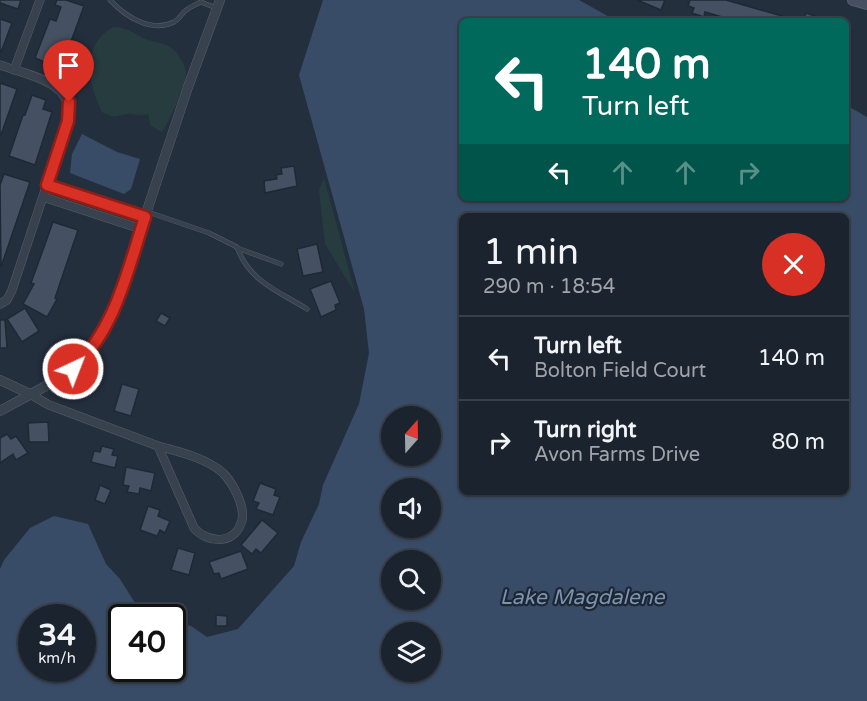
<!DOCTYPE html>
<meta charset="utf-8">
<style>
:root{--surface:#1b232e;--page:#242b36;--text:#f1f3f6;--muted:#a0a4aa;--line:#39404a}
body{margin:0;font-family:"Varela Round",sans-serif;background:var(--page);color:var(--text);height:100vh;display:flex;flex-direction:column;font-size:22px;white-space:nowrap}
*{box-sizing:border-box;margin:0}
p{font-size:20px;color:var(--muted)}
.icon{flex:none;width:33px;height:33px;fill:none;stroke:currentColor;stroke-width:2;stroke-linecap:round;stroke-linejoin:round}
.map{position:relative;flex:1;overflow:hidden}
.side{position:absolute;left:459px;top:213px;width:390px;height:282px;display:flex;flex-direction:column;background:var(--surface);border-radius:9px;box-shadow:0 2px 4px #0004,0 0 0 2px var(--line)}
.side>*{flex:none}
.guide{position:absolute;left:459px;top:18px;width:390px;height:183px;border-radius:9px;box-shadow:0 2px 4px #0004,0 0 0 2px var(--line);background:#00695c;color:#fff;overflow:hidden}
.needle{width:39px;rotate:20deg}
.tools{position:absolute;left:381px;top:406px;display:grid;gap:12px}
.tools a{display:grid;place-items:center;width:60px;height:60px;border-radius:50%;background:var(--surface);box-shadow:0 2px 4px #0004,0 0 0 2px var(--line);font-size:30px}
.speed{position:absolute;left:18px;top:604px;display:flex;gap:12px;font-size:30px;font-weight:700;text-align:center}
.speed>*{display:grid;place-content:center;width:78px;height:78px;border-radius:50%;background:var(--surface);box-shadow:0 2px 4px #0004,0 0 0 2px var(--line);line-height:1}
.speed small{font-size:15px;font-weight:400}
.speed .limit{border:3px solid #111;border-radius:9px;background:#fff;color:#111}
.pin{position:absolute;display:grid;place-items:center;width:51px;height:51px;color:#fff;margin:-62px -26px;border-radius:50% 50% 50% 0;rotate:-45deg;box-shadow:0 0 6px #0007}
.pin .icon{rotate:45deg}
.me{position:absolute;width:66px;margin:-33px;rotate:43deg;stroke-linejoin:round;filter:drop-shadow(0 0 4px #0008)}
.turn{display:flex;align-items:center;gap:21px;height:126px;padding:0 24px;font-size:27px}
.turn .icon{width:78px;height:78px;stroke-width:2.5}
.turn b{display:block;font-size:42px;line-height:51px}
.lanes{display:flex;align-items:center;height:57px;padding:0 24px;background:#0003;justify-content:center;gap:30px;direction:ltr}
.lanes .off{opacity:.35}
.round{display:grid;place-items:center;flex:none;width:63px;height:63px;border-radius:32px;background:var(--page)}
.overview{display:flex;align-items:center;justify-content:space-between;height:102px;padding:0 24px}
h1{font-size:36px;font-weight:600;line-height:45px}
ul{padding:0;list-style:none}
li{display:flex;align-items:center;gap:18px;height:84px;padding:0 24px;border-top:2px solid var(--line)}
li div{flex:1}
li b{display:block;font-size:22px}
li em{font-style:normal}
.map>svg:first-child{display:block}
</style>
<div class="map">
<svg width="867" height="701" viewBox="0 0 867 701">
<rect width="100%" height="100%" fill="#242f3e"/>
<g fill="#263c3f">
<path d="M 113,27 C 126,27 132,32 143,38 C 152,42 162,42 170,47 C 178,52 186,65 186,75 C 184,89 170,120 162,132 L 151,126 L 148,114 C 138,117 136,113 127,114 C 113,116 116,119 102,112 C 88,83 80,46 113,27 Z"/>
<path d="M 324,178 L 355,293 L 325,244 L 319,190 Z"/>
</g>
<g fill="#394c67" fill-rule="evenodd">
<path d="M 323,0 L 579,0 L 613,19 L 627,21 L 462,21 L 462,198 L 846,198 L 846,105 L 867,117 L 867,701 L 0,701 L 0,569 L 4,560 L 30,528 L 54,516 L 88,524 L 106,564 L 120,579 L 140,611 L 164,618 L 122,618 L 122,669 L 172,669 L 173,621 L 191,626 L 207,637 L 238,629 L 294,566 L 301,542 L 319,504 L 323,485 L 359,404 L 369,353 L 364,309 L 299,75 ZM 462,216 L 846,216 L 846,492 L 462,492 ZM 392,417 L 430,417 L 430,456 L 392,456 ZM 392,489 L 430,489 L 430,528 L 392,528 ZM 392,561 L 430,561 L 430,600 L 392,600 ZM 32,618 L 82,618 L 82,669 L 32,669 ZM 392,633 L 430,633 L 430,672 L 392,672 Z"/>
<path d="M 82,134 L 117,152 L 140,159 L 131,189 L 124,194 L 70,173 L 72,154 Z"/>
</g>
<g fill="#455162" stroke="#1f2835" stroke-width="1.5">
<path d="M 0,0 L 21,0 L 18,9 L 0,3 Z"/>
<path d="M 57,0 L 66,0 L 84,6 L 61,69 L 35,58 L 50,19 L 56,21 L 61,7 L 55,5 Z"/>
<path d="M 637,0 L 665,0 L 661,10 Z"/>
<path d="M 690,0 L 726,0 L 782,16 L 780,21 L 736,21 L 705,12 L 704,17 L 692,13 L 694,8 L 688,6 Z"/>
<path d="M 806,13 L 826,20 L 826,21 L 803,21 Z"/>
<path d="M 0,19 L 12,23 L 1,52 L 0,52 Z"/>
<path d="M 0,83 L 17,89 L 1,135 L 0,135 Z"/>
<path d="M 32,95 L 46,100 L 43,109 L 52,112 L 35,165 L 9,156 L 23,115 L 25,115 Z"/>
<path d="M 294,166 L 297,186 L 265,193 L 264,181 L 277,179 L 276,175 L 282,174 L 281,168 Z"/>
<path d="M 4,174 L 30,182 L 1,267 L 0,185 Z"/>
<path d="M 53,222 L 78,230 L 55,298 L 57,299 L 47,317 L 23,304 L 34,284 L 31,283 Z"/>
<path d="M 317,244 L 323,272 L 303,276 L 297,249 Z"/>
<path d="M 331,281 L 340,303 L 335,305 L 336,310 L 321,317 L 310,289 Z"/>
<path d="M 25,308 L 39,331 L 22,342 L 7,319 Z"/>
<path d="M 161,313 L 170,318 L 165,326 L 156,321 Z"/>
<path d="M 0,320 L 5,320 L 7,348 L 0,348 Z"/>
<path d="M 122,384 L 139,389 L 131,416 L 114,411 Z"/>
<path d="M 48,422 L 49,442 L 29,442 L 28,423 Z"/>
<path d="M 7,434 L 11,439 L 16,436 L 28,453 L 16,460 L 13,454 L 0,463 L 0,438 Z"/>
<path d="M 102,446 L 114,449 L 112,455 L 118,456 L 115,468 L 91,462 L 94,451 L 100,452 Z"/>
<path d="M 126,467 L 155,473 L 151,491 L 140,488 L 139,494 L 127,492 L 129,486 L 123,485 Z"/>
<path d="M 260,483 L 276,489 L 274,495 L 280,497 L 273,515 L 256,509 L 259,503 L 253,501 Z"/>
<path d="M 100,485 L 111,490 L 105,504 L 95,500 Z"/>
<path d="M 148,506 L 160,510 L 158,516 L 170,521 L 165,533 L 160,530 L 157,536 L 140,530 Z"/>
<path d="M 262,520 L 278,533 L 261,553 L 256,549 L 252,554 L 241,545 Z"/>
<path d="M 178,548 L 195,553 L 189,575 L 171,570 Z"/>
<path d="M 241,551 L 248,569 L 221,579 L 219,573 L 214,574 L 209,562 Z"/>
<path d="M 216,615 L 227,616 L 227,626 L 216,626 Z"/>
</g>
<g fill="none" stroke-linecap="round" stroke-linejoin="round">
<g stroke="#565f6c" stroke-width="5">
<g id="service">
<path d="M 110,0 C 126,17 151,33 174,22 C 180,19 182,12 188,9 C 191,6 197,4 201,2 L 216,8"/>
<path d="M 148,212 L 209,233 L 237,247 C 249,281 278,291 307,309"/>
<path d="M 237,248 L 281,264"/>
</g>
</g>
<g stroke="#565f6c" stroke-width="9">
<g id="minor">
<path d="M 0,65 C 28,75 76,82 68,121 L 12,290 L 7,300 L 0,304"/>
<path d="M 14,70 L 40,0"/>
<path d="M 47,185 L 145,217"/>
<path d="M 43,197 L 141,229"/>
<path d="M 30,394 L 49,405 L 158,446 L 194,528 C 208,544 236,545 242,520 C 245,506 233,483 223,473 C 207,458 179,452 158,446"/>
</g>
</g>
<g stroke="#565f6c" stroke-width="10">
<g id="tertiary">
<path d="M 0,380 L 30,394"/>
<path d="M 0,411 C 50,383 92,368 114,310 L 188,87 L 220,0"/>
</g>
</g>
<g stroke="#565f6c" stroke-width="12">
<path id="secondary" d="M 853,0 L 867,4"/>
</g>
<use href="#service" stroke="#38414e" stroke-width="4"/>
<use href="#minor" stroke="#38414e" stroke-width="8"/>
<use href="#tertiary" stroke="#38414e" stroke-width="9"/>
<use href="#secondary" stroke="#465061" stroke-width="10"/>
</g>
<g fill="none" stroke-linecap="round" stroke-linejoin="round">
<g stroke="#8d1f18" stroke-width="15">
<path id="route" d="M 69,102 L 68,121 L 47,185 L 145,217 C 127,272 116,328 73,369"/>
</g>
<use href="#route" stroke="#d93025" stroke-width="10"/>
</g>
<g text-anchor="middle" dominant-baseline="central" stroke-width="4.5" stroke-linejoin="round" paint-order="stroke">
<g font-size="21" font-style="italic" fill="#7c92b1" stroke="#1d2633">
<text x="582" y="597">Lake Magdalene</text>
</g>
</g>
</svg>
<div class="tools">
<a><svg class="needle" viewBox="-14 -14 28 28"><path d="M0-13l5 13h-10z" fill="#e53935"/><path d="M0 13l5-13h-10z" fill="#a0a4aa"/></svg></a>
<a><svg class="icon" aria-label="sound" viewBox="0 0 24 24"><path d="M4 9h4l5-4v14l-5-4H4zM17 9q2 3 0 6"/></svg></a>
<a><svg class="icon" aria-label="search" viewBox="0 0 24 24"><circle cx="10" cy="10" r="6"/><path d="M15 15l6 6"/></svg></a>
<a><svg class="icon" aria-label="layers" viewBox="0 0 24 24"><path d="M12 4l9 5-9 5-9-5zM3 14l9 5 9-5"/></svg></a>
</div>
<div class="speed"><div>34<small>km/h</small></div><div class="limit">40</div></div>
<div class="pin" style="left:69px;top:102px;background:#d93025"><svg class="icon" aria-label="arrive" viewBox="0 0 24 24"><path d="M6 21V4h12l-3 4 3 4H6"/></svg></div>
<svg class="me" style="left:73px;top:369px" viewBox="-20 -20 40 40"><circle r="17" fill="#d93025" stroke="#fff" stroke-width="3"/><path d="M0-11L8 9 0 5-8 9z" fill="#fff"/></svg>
<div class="guide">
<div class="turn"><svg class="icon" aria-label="left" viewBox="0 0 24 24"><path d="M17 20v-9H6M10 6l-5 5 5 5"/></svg><div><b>140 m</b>Turn left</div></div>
<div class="lanes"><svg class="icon" aria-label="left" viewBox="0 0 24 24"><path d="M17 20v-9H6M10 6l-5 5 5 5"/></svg><svg class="icon off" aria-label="ahead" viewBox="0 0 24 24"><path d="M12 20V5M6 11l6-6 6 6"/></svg><svg class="icon off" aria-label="ahead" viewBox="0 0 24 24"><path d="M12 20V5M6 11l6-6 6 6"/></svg><svg class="icon off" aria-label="right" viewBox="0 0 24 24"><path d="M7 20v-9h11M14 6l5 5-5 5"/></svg></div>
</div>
<section class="side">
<div class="overview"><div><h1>1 min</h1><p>290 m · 18:54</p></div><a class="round" style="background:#d93025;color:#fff"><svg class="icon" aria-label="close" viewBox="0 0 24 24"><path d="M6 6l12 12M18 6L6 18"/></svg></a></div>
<ul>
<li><svg class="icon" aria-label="left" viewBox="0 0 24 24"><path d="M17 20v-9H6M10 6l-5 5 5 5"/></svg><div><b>Turn left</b><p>Bolton Field Court</p></div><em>140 m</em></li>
<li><svg class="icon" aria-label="right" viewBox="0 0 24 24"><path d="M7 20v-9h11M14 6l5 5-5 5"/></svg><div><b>Turn right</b><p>Avon Farms Drive</p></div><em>80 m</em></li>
</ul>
</section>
</div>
